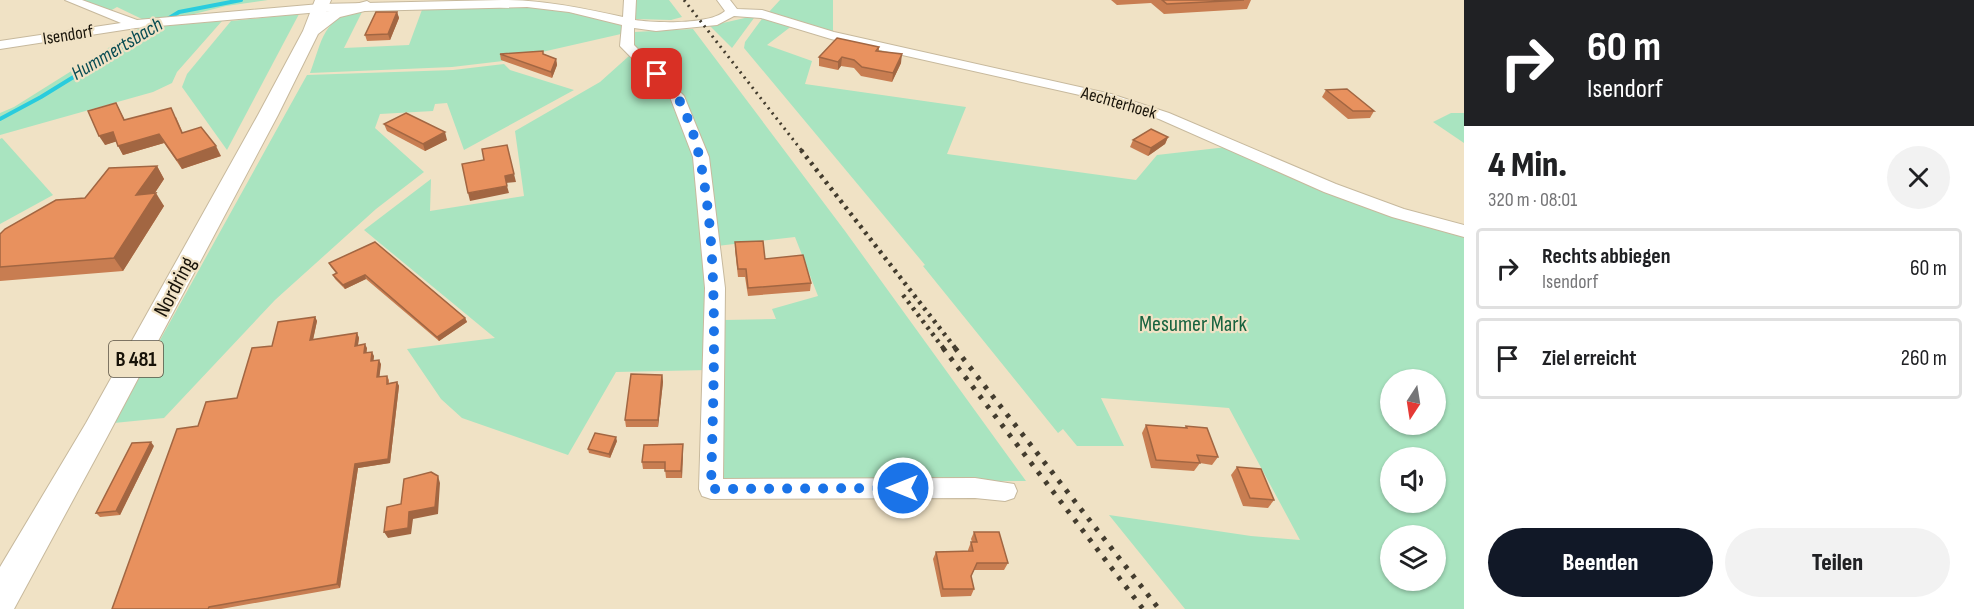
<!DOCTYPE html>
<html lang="de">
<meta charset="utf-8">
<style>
:root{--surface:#fff;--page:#f2f2f2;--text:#202124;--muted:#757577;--line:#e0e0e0;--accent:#111827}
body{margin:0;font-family:"Sofia Sans Condensed",sans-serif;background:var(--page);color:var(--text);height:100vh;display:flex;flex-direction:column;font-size:22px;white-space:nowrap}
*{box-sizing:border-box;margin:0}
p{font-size:20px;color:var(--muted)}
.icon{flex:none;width:33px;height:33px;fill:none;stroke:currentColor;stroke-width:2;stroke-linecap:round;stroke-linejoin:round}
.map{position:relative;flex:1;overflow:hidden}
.panel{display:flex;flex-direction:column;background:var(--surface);width:510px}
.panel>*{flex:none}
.hud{background:#202124;color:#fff;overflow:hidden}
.needle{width:39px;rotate:192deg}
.tools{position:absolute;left:1380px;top:369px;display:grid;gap:12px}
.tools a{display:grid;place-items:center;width:66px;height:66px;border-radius:50%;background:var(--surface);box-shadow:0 2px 4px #0004;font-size:30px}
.pin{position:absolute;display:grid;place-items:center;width:51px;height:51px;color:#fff;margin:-26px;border-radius:12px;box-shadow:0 3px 9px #0006}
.me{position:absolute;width:66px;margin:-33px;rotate:270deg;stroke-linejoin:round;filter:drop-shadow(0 0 4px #0008)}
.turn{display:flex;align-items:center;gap:21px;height:126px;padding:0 24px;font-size:27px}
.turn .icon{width:78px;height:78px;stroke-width:2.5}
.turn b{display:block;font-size:42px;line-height:51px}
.round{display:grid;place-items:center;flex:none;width:63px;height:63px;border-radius:32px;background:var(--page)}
.summary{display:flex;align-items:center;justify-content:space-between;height:102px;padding:0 24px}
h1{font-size:36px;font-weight:800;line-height:45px}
.primary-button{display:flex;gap:12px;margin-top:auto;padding:12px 24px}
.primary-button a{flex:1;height:69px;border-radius:36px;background:var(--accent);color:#fff;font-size:24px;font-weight:800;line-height:69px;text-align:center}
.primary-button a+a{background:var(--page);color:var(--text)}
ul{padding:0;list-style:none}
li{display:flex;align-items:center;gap:18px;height:81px;margin:0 12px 9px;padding:0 12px;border:3px solid var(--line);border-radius:6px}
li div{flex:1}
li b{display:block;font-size:22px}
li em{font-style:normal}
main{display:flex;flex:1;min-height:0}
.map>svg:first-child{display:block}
</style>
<main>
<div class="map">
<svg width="1464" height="609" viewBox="0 0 1464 609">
<rect width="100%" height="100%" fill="#f0e2c5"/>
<g fill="#a9e4c0" fill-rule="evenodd">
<path d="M 77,0 L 268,0 L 226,6 L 182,17 L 144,20 L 117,7 L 110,11 Z"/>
<path d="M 634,0 L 669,0 L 682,17 L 671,20 L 635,19 Z"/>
<path d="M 780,0 L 833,0 L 833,33 L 768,13 Z"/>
<path d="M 530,6 L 578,13 L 623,26 L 621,34 L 503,61 L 452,67 L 310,73 C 322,42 323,14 362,12 L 344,48 L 409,45 L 423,7 Z"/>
<path d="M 299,14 L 227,150 L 182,87 L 187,74 L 231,21 Z"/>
<path d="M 764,16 L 793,25 L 767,45 L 812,61 L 805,84 L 966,107 L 947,154 L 1136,180 L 1157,155 L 1227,147 L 1464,235 L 1464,609 L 1185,609 L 1109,515 L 1251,536 L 1300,540 L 1229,408 L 1101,398 L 1124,446 L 1077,446 L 1063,429 L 1058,433 L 923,266 L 925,265 L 744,48 L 745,42 ZM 1390,380 L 1436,380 L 1436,424 L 1390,424 ZM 1390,458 L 1436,458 L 1436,502 L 1390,502 ZM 1390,536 L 1436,536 L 1436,580 L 1390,580 Z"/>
<path d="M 749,17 L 754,18 L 732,48 L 710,26 Z"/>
<path d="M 222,21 L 177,72 L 172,83 L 153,92 L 0,135 L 0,113 L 14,107 L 140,28 Z"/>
<path d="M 693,29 L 845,231 L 1026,481 L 719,483 L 724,320 L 776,319 L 772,309 L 818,296 L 795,237 L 717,246 L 707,158 L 694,121 L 682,94 L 657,67 L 634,50 L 631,42 L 634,32 Z"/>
<path d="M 629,56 L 652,73 L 673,96 L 696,157 L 703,203 L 708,370 L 616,372 L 568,455 L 462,418 L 441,399 L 407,349 L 495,338 L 364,230 L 431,179 L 430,211 L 524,196 L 515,131 L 600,82 Z"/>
<path d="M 504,64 L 510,70 L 574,90 L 464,150 L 447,103 L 435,104 L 433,111 L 380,114 L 375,128 L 424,172 L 376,209 L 275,300 L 164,418 L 114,423 L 307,75 L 453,70 Z"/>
<path d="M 1451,113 L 1464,113 L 1464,143 L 1433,122 Z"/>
<path d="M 2,138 L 53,195 L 0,224 L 0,139 Z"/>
</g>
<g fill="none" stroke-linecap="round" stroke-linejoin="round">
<path stroke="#29ccdd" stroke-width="4" d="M 0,119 L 41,97 L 179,12 L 241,0"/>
<g stroke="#c7b99d" stroke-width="2">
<path id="minor" d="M 65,0 L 82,0 L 137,20 L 320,4 L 502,0 C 544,0 582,8 623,17 L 624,0 L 636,0 L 635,20 C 655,23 710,25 725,11 L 717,0 L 730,0 L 737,9 L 762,10 L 834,32 L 1111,94 L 1169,113 L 1336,184 L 1404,209 L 1464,225 L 1464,237 L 1392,217 L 1324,192 L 1159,119 L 1102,100 L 831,39 L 761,18 L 734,16 L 717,25 L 656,31 L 634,28 L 634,45 L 684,96 L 709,157 L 725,288 L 723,479 L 975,478 L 1014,484 L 1017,491 L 1014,498 L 1005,501 L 975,498 L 711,499 L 702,496 L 699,489 L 705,288 L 693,157 L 670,97 L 620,46 L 622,25 L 569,12 L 527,7 L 320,12 L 136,28 L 0,49 L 0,41 L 121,23 Z"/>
</g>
<g stroke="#c7b99d" stroke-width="2">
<path id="major" d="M 315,0 L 331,0 L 326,12 L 367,1 L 375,6 L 373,9 L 340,17 L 318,34 L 278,115 L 106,439 L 14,609 L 0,609 L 0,567 L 86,423 L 258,115 L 303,31 Z"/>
</g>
<use href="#minor" fill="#fff" fill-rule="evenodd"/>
<use href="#major" fill="#fff" fill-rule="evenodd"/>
<path stroke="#433c2e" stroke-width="3" stroke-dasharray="2 4.5" stroke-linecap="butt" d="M 684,0 L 802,151"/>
<g stroke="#433c2e" stroke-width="4.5" stroke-dasharray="3 5" stroke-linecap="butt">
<path d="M 801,150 L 956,349"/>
<path d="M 903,295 L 944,349"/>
</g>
<g stroke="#433c2e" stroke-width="5" stroke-dasharray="4 8" stroke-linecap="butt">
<path d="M 943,348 L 1143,609"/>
<path d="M 955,348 L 1159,609"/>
</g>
</g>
<g fill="#c87d51">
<path d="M 1111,0 L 1251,0 L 1247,9 L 1164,14 L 1151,3 L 1117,5 Z"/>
<path d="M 397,12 L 399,18 L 390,40 L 367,41 L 365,35 Z"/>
<path d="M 879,47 L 879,51 L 901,63 L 892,82 L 861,76 L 854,68 L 841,66 L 838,70 L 819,66 L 819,57 Z"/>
<path d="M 500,54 L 544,54 L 556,59 L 557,65 L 552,78 L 501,60 Z"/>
<path d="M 1326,90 L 1374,111 L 1370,118 L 1348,119 L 1322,97 Z"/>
<path d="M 116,103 L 125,120 L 176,117 L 183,133 L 221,156 L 182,169 L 164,143 L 123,155 L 116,141 L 105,145 Z"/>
<path d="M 384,124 L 447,140 L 425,151 L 387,131 Z"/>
<path d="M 1168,137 L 1165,144 L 1148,156 L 1130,147 L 1133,140 Z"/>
<path d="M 157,166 L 164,179 L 154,194 L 164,206 L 123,271 L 0,281 L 0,234 L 85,198 Z"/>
<path d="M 375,242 L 465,318 L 467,322 L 439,341 L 366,279 L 345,289 L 335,279 L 333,275 L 336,273 L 331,267 L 329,263 Z"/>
<path d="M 735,242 L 811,283 L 810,291 L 748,296 L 745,277 L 738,277 L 735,250 Z"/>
<path d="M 315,317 L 317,321 L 313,340 L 357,333 L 359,338 L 358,345 L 367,348 L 366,353 L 374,356 L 373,361 L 381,364 L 379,377 L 387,376 L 389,380 L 389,383 L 397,382 L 399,386 L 390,463 L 358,468 L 340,588 L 221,609 L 112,609 L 198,426 L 237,398 Z"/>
<path d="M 662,375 L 663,382 L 658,427 L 626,427 L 625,420 Z"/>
<path d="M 1146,425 L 1184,428 L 1186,426 L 1218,457 L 1212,465 L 1200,463 L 1194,471 L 1151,468 L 1142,433 Z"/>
<path d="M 617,441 L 610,458 L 589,453 L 588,449 Z"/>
<path d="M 683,444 L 682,478 L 666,478 L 665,469 L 643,469 L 642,462 Z"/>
<path d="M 154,446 L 120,515 L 100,517 L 96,513 Z"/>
<path d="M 1237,467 L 1274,500 L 1268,508 L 1243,506 L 1231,475 Z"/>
<path d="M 974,532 L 1008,563 L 1004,570 L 974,570 L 971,577 L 974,589 L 971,596 L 941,597 L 933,559 L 936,552 L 968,551 L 968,550 L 971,542 L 972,542 L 971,539 Z"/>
</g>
<g fill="#a26642">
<path d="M 397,12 L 399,18 L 390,40 L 388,34 Z"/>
<path d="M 902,54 L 901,63 L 892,82 L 893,73 Z"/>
<path d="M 842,57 L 841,66 L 838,70 L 838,62 Z"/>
<path d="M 556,59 L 557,65 L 552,78 L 551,72 Z"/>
<path d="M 113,132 L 118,141 L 105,145 L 99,136 Z"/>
<path d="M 445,132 L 447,140 L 425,151 L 423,144 Z"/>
<path d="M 159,134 L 164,143 L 123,155 L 118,146 Z"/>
<path d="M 1168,137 L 1165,144 L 1148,156 L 1151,148 Z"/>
<path d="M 216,146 L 221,156 L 182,169 L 177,160 Z"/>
<path d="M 157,166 L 164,179 L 145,208 L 136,195 Z"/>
<path d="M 514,174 L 516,182 L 506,183 L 505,176 Z"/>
<path d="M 507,186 L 509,193 L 470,201 L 468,193 Z"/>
<path d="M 156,193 L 164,206 L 123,271 L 114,258 Z"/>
<path d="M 365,275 L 366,279 L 345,289 L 343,285 Z"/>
<path d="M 315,317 L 317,321 L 312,344 L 310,340 Z"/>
<path d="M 465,318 L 467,322 L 439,341 L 437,337 Z"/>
<path d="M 357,333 L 359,338 L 357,350 L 355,346 Z"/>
<path d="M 365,344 L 367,348 L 366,357 L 364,353 Z"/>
<path d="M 372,352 L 374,356 L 373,365 L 371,361 Z"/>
<path d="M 379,360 L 381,364 L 379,381 L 377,377 Z"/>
<path d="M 662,375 L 663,382 L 658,427 L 658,420 Z"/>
<path d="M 397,382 L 399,386 L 390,463 L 358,468 L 340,588 L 337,584 L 355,464 Z"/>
<path d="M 616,437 L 617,441 L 610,458 L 609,454 Z"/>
<path d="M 151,442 L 154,446 L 120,515 L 116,511 Z"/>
<path d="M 683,444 L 683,452 L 682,478 L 681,471 Z"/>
<path d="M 438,476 L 440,483 L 438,514 L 413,519 L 411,534 L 388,538 L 384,532 L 409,512 Z"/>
</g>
<g fill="#e8915e" stroke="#a26642" stroke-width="1.5">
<path d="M 1162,0 L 1244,0 L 1167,4 Z"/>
<path d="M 376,12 L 397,12 L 388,34 L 365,35 Z"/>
<path d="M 837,38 L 879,47 L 876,51 L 902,54 L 893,73 L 862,67 L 854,60 L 842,57 L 838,62 L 819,57 Z"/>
<path d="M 543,51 L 543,54 L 556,59 L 551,72 L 500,54 Z"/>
<path d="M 1347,89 L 1374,111 L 1353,111 L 1326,90 Z"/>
<path d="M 116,103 L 124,120 L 171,108 L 182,133 L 201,127 L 216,146 L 177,160 L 159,134 L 118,146 L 113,132 L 99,136 L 88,111 Z"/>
<path d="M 406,113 L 445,132 L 423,144 L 384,124 Z"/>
<path d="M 1151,129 L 1168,137 L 1151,148 L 1133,140 Z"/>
<path d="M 507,145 L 514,174 L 505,176 L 507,186 L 468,193 L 462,164 L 484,160 L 482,149 Z"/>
<path d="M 157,166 L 136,195 L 156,193 L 114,258 L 0,267 L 0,234 L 5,229 L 56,200 L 85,198 L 109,168 Z"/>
<path d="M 763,241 L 765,259 L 803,255 L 811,283 L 748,288 L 746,269 L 738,269 L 735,242 Z"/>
<path d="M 375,242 L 465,318 L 437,337 L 365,275 L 343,285 L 333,275 L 337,273 L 329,263 Z"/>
<path d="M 315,317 L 310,340 L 357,333 L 355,346 L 365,344 L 364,353 L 372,352 L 371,361 L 379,360 L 377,377 L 387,376 L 387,384 L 397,382 L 388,459 L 355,464 L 337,584 L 209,607 L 208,609 L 112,609 L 177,429 L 198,426 L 206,402 L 237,398 L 252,348 L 272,346 L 278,322 Z"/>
<path d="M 631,374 L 662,375 L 658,420 L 625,420 Z"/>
<path d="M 1146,425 L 1187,428 L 1186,426 L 1207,428 L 1218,457 L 1197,455 L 1200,463 L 1156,460 Z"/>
<path d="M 595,433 L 616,437 L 609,454 L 588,449 Z"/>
<path d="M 151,442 L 116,511 L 96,513 L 132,443 Z"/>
<path d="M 683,444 L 681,471 L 665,471 L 665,462 L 642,462 L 644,445 Z"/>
<path d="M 1237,467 L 1261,469 L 1274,500 L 1250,498 Z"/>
<path d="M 431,472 L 438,476 L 435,507 L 409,512 L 408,528 L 384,532 L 387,507 L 401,504 L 404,479 Z"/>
<path d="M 974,532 L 999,532 L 1008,563 L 977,563 L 971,576 L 974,589 L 943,589 L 936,552 L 973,551 L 971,542 L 977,542 Z"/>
</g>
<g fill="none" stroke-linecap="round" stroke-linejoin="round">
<path stroke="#1a73e8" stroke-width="10" stroke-dasharray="0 18" d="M 657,74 C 664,81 673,89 678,98 C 700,138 705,184 710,229 C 717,316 713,402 711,489 L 903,488"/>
</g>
<g text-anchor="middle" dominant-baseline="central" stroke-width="4.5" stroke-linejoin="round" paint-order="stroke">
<g font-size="18" fill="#171208" stroke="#f0e2c5">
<text transform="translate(68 35) rotate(-9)">Isendorf</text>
<text transform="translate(1119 103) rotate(16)">Aechterhoek</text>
</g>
<g font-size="20" font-style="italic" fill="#084c53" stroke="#f0e2c5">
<text transform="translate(117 49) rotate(-31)">Hummertsbach</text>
</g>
<rect fill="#f0e2c5" stroke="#585041" stroke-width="1.5" x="109" y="341" width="54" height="36" rx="4.5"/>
<g font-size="21" font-weight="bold" fill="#171208">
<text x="136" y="359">B 481</text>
</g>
<g font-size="22" fill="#171208" stroke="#f0e2c5">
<text transform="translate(175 287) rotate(-62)">Nordring</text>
</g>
<g font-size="22" fill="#16623e" stroke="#f0e2c5">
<text x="1193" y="324">Mesumer Mark</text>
</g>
</g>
</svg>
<div class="tools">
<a><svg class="needle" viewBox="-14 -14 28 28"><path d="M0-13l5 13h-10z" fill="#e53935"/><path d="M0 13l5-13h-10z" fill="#757577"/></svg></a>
<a><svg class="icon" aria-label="sound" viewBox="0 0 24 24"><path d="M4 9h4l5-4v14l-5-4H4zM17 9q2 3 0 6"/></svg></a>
<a><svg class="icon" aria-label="layers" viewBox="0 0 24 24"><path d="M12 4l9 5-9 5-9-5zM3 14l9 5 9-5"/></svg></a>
</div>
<div class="pin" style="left:657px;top:74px;background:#d93025"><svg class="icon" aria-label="arrive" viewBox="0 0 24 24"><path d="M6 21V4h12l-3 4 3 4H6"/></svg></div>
<svg class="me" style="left:903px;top:488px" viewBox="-20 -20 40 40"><circle r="17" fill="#1a73e8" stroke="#fff" stroke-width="3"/><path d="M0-11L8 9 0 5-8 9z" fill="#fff"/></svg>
</div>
<section class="panel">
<div class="hud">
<div class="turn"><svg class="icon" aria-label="right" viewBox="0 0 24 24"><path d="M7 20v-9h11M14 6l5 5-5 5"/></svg><div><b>60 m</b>Isendorf</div></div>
</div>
<div class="summary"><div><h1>4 Min.</h1><p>320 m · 08:01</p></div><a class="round"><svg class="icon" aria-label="close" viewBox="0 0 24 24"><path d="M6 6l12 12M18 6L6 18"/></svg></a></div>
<ul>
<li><svg class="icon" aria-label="right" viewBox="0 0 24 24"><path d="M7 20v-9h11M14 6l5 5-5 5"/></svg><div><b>Rechts abbiegen</b><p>Isendorf</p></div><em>60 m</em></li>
<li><svg class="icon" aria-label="arrive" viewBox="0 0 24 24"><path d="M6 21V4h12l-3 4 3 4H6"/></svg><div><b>Ziel erreicht</b></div><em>260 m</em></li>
</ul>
<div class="primary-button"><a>Beenden</a><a>Teilen</a></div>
</section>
</main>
